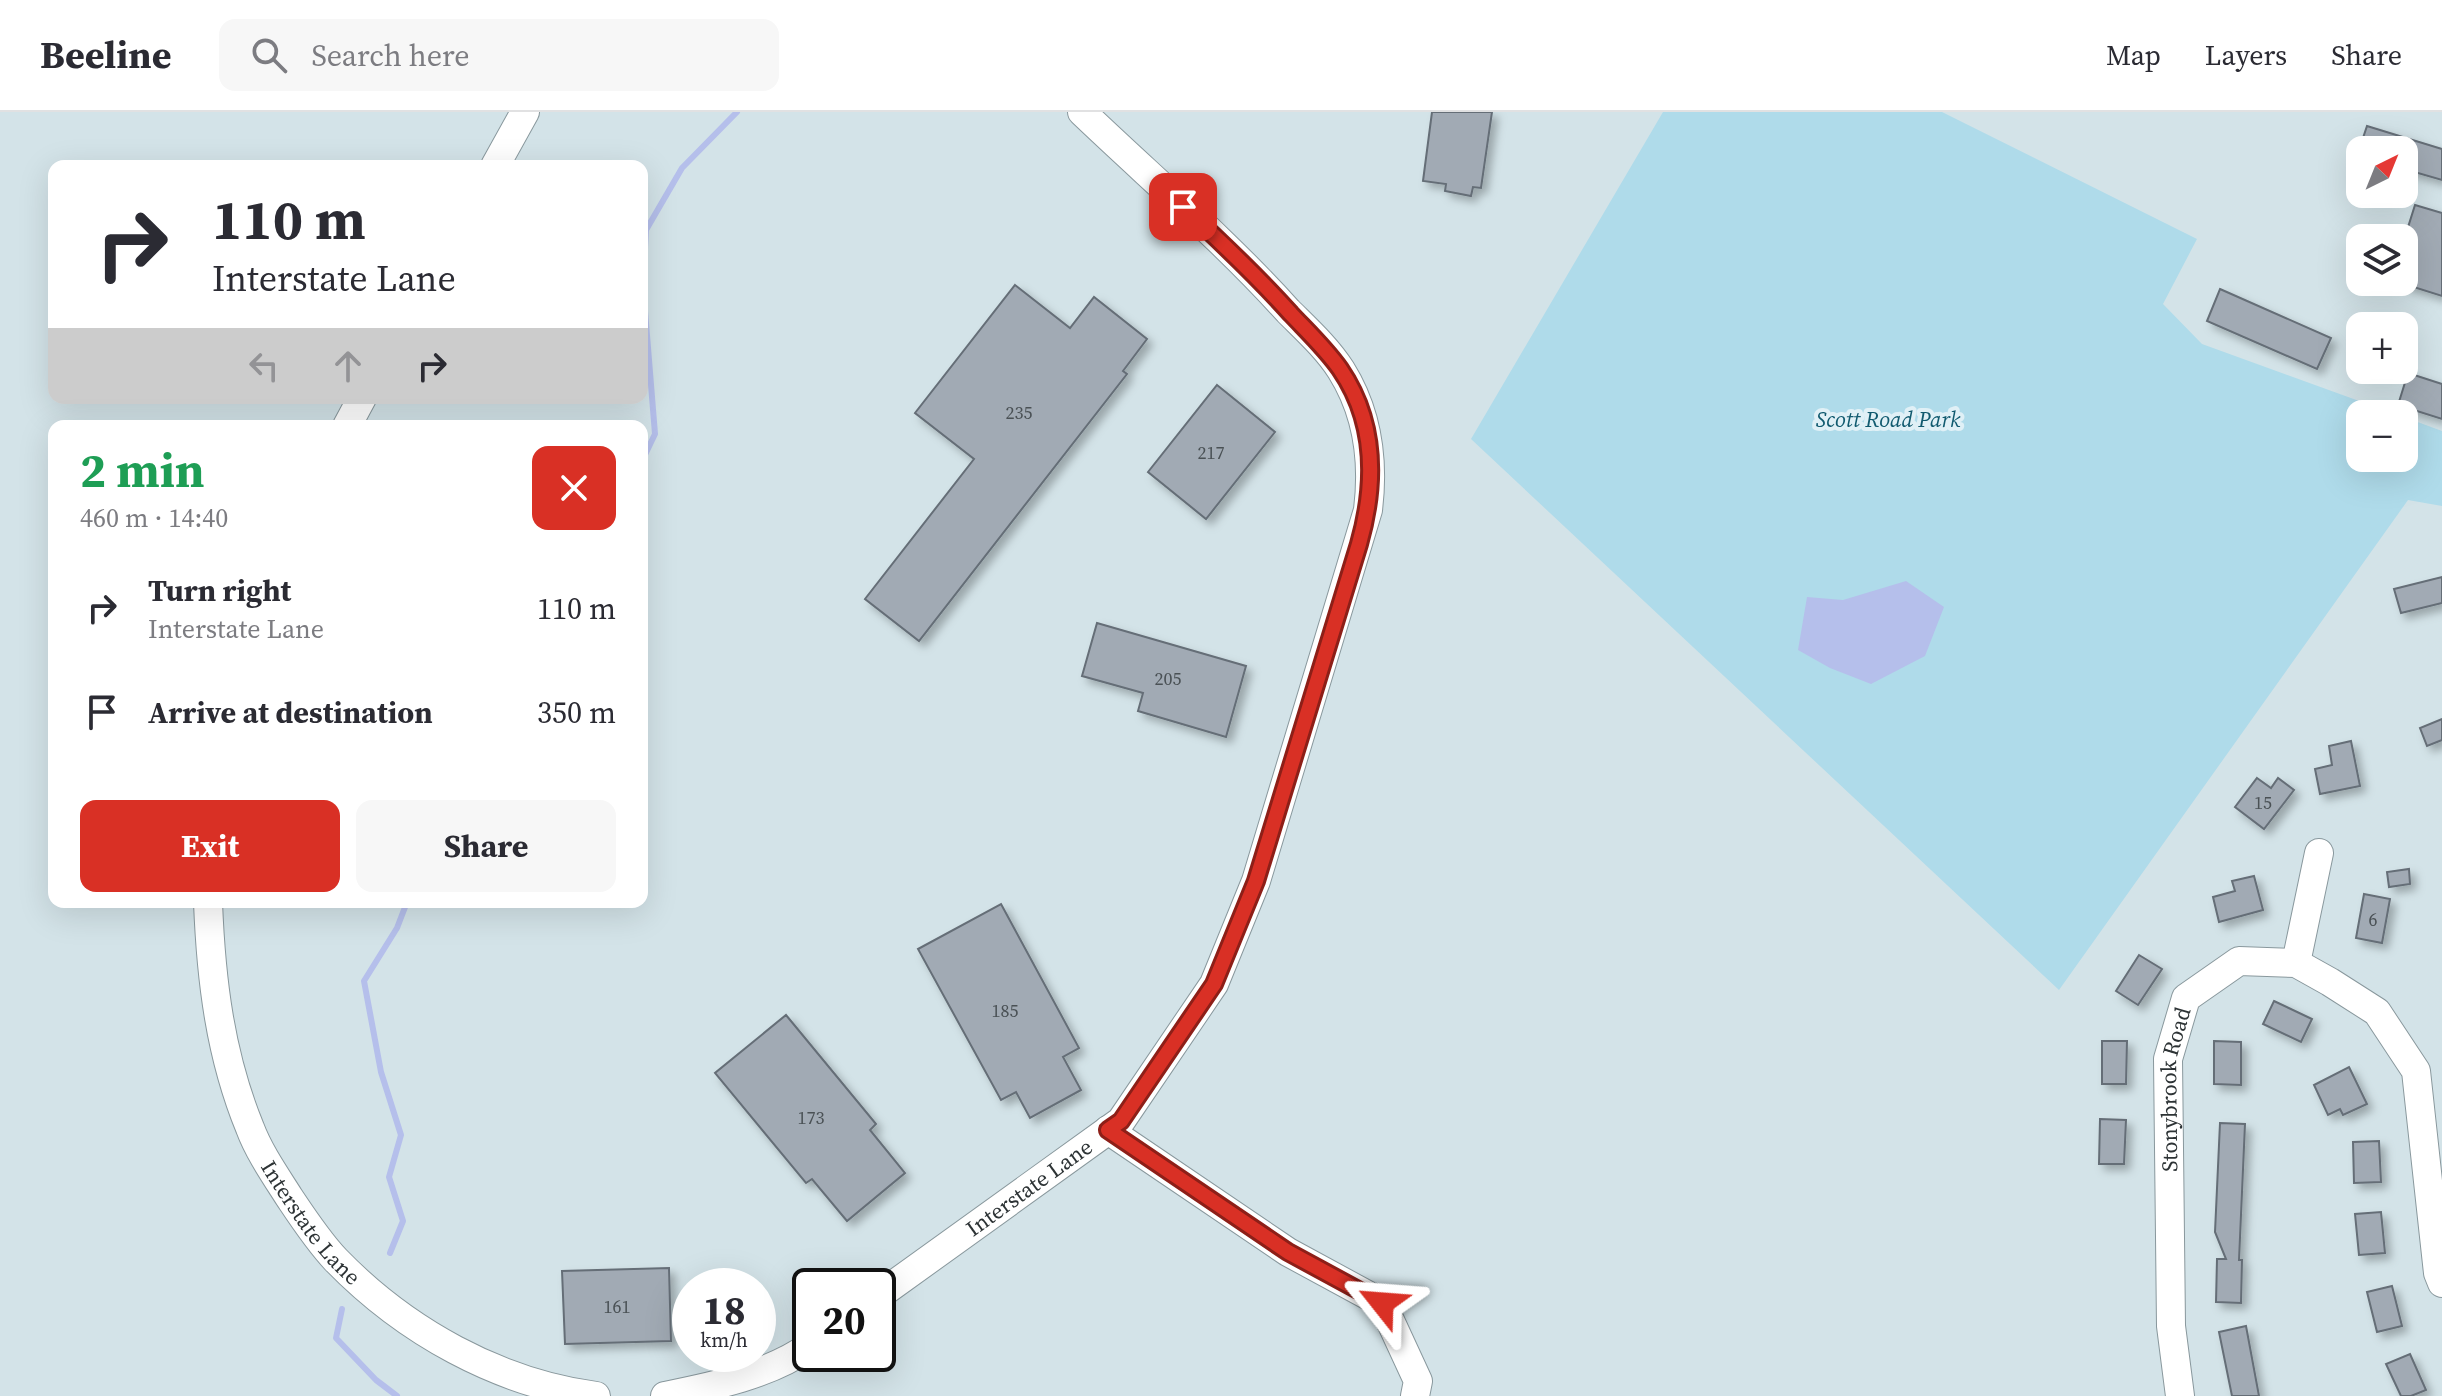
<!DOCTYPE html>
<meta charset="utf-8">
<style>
:root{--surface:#fff;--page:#f7f7f7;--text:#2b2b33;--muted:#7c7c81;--line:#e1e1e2;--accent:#d93025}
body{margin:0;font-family:"Source Serif 4",serif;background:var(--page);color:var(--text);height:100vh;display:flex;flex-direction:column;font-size:30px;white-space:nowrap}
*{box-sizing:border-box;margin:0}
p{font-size:26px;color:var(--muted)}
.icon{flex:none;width:44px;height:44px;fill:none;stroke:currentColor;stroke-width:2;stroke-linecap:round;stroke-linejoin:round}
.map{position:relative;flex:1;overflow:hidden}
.details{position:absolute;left:48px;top:308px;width:600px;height:488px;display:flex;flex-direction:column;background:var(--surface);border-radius:16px;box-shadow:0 8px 32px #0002}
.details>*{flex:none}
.top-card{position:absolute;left:48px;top:48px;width:600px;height:244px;border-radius:16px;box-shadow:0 8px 32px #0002;background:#fff;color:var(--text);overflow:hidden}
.needle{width:52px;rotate:43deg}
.buttons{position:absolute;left:2346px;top:24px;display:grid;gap:16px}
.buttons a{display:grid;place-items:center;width:72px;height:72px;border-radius:16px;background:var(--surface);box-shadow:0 8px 32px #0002;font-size:40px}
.speed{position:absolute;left:672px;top:1156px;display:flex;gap:16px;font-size:40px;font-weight:700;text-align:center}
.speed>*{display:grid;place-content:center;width:104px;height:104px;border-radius:50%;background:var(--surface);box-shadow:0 8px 32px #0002;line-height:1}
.speed small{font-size:20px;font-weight:400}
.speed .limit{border:4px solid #111;border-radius:12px;background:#fff;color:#111}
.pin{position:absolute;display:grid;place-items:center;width:68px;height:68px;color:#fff;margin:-34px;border-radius:16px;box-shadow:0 4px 12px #0006}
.me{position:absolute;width:88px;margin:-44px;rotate:298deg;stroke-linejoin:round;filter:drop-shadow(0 0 6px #0008)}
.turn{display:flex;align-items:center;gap:28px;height:168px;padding:0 32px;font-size:36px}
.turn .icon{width:104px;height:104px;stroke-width:2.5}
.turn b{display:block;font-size:56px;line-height:68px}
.lanes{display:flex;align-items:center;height:76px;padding:0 32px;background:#0003;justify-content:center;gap:40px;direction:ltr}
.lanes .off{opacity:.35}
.round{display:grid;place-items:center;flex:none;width:84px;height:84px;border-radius:16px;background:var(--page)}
.overview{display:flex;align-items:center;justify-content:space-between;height:136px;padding:0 32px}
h1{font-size:48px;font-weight:700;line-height:60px;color:#1e9e55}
.button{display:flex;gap:16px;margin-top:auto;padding:16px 32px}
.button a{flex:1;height:92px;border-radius:16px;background:var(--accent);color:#fff;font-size:32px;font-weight:700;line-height:92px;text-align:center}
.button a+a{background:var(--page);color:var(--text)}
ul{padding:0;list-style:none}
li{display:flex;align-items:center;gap:24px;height:104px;padding:0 32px}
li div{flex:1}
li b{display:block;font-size:30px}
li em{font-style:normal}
header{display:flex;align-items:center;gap:48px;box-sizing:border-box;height:112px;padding:0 40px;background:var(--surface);border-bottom:2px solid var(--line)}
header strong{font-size:38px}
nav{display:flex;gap:44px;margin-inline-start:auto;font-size:28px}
.search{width:560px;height:72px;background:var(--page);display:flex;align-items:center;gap:20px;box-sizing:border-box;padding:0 28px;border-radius:16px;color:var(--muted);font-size:30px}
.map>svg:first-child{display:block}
</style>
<header>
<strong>Beeline</strong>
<div class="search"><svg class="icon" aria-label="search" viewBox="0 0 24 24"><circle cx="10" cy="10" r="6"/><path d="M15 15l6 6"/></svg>Search here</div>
<nav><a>Map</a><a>Layers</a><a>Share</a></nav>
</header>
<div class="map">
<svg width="2442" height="1284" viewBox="0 0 2442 1284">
<defs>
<filter id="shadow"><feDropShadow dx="5.5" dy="5.5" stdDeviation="4" flood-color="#0004"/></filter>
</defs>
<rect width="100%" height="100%" fill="#d3e3e8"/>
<path fill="#afdbea" d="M 1663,0 L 1942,0 L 2197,127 L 2163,192 L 2202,232 L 2395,302 L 2360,302 L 2360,346 L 2404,346 L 2404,305 L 2442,319 L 2442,394 L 2408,388 L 2059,878 L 1471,327 Z"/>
<path fill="#b5bfeb" d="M 1906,469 L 1944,495 L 1925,544 L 1871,572 L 1830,556 L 1798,538 L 1807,485 L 1843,488 Z"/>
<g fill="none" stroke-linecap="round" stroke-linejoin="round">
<g stroke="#b5bfeb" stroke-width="6">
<path d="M 642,349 L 655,322 L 643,174 L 646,118 L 682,56 L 737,0"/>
<path d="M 390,1141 L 403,1109 L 389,1065 L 401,1023 L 381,960 L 364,869 L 397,816 L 407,790"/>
<path d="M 342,1197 L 336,1226 L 376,1268 L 397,1284"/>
</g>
</g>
<g fill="#a1aab4" stroke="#656e77" stroke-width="2" filter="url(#shadow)">
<path d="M 1432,0 L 1492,0 L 1481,76 L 1473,75 L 1471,84 L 1445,79 L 1446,72 L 1423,69 Z"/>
<path d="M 2367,14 L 2442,37 L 2442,68 L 2404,57 L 2404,38 L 2359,38 Z"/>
<path d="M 2415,93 L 2442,101 L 2442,184 L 2404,172 L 2404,128 Z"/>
<path d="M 1015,173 L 1070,216 L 1094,185 L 1147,227 L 1123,259 L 1127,262 L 919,529 L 865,487 L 974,347 L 915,301 Z"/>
<path d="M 2220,177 L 2331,226 L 2317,257 L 2207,209 Z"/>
<path d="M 2408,261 L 2442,272 L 2442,307 L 2398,293 Z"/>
<path d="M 1217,273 L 1275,320 L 1206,407 L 1148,360 Z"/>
<path d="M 2442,465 L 2442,491 L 2401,501 L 2394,477 Z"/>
<path d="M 1097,511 L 1246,554 L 1226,625 L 1138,599 L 1143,581 L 1082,564 Z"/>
<path d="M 2442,607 L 2442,628 L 2427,634 L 2420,616 Z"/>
<path d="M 2351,629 L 2360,674 L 2320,682 L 2315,657 L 2332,653 L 2329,634 Z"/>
<path d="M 2257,666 L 2271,676 L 2278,666 L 2294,678 L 2264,717 L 2235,695 Z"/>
<path d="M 2409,757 L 2410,772 L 2389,775 L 2387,760 Z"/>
<path d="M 2254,764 L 2263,798 L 2219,810 L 2213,785 L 2235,779 L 2232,769 Z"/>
<path d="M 2364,782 L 2390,787 L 2382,831 L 2356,826 Z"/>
<path d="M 1001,792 L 1079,936 L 1063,945 L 1081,978 L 1030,1006 L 1016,980 L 1001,988 L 918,837 Z"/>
<path d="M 2139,843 L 2162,857 L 2138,893 L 2116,879 Z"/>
<path d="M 2274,889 L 2312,907 L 2301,930 L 2263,912 Z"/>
<path d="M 786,903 L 876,1012 L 870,1018 L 905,1061 L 847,1109 L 812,1067 L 806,1071 L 715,961 Z"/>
<path d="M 2102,929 L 2127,929 L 2126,972 L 2102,972 Z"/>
<path d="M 2214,929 L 2241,930 L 2241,973 L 2214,972 Z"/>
<path d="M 2349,955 L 2367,992 L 2343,1003 L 2340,997 L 2328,1003 L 2314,973 Z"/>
<path d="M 2100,1007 L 2126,1008 L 2124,1052 L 2099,1052 Z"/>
<path d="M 2220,1011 L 2245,1012 L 2239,1148 L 2242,1148 L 2241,1191 L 2216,1190 L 2217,1147 L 2226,1147 L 2215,1120 Z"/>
<path d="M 2379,1029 L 2381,1070 L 2354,1071 L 2353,1030 Z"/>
<path d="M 2381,1100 L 2385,1141 L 2359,1143 L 2355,1102 Z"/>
<path d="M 669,1156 L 671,1229 L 565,1232 L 562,1159 Z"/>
<path d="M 2392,1174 L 2402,1214 L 2377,1220 L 2367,1180 Z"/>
<path d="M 2246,1214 L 2259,1284 L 2232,1284 L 2219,1220 Z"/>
<path d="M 2410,1242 L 2426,1278 L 2411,1284 L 2401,1284 L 2386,1252 Z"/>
</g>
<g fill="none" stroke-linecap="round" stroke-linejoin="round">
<g stroke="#89989d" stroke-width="30">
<g id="minor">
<path d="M 495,54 L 525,0"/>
<path d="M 347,314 L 362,286"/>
<path id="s1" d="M 208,790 C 211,868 220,943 250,1016 C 259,1040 275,1063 289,1085 C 303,1106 318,1129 336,1148 C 405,1219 498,1271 596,1284"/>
<path d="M 2296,851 L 2319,741"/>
<path d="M 1108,1018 L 1288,1140 L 1382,1191 L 1418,1269 L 1415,1284"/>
<path id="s2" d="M 878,1184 L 1121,1009 L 1214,872 L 1256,769 L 1368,398 C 1374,349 1368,301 1341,258 C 1327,236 1306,217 1288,199 C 1224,128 1151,66 1082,0"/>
<path d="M 665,1284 C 714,1274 769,1263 810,1234"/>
<path id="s3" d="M 2180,1284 L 2171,1214 L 2168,947 L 2186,886 L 2239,849 L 2296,851 L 2330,870 L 2377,900 L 2416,959 L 2438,1161 L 2442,1171"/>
</g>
</g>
<use href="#minor" stroke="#fff" stroke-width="28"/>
</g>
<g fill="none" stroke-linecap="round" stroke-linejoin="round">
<g stroke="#8d1f18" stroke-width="20">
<path id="route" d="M 1183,95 C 1220,129 1257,164 1291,202 C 1307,219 1326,237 1340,257 C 1377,311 1376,372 1359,432 L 1256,769 L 1214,872 L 1121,1009 L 1108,1018 L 1288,1140 L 1382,1191"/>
</g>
<use href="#route" stroke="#d93025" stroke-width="14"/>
</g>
<g text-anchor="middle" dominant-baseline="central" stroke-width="8" stroke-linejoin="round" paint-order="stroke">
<g font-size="18" fill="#4a5155">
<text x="1019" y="300">235</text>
<text x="1211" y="340">217</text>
<text x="1168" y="566">205</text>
<text x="2263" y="690">15</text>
<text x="2373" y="807">6</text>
<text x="1005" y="898">185</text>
<text x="811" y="1005">173</text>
<text x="617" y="1194">161</text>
</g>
<g font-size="22" font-style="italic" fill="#115a6f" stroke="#e0f0f6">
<text x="1888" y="307">Scott Road Park</text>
</g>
<g font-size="22" fill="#2d3335" stroke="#e0f0f6">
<text stroke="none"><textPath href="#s3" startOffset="308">Stonybrook Road</textPath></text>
<text stroke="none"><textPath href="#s2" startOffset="186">Interstate Lane</textPath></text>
<text stroke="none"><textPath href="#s1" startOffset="344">Interstate Lane</textPath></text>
</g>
</g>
</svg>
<div class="buttons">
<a><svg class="needle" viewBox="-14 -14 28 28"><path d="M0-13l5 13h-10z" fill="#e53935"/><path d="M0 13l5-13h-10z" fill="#7c7c81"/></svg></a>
<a><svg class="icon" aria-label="layers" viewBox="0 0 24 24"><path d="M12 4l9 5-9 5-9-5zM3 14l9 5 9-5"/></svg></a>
<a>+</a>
<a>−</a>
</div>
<div class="speed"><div>18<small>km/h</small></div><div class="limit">20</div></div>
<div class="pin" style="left:1183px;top:95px;background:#d93025"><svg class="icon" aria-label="arrive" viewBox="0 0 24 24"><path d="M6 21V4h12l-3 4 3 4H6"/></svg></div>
<svg class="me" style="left:1382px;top:1191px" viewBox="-20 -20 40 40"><path d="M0-17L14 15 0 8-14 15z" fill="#d93025" stroke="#fff" stroke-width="4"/></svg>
<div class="top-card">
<div class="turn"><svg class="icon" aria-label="right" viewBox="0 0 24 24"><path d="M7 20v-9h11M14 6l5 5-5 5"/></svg><div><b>110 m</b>Interstate Lane</div></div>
<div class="lanes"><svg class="icon off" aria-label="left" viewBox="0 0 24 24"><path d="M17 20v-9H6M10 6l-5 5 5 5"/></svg><svg class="icon off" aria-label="ahead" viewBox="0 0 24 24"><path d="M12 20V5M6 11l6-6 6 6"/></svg><svg class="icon" aria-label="right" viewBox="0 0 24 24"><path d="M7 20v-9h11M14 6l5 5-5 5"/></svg></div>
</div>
<section class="details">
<div class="overview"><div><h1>2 min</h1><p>460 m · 14:40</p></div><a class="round" style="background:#d93025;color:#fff"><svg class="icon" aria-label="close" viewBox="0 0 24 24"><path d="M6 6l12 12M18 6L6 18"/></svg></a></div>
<ul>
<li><svg class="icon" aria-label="right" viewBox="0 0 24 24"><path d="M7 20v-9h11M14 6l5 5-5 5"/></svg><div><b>Turn right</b><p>Interstate Lane</p></div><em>110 m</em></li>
<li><svg class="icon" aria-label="arrive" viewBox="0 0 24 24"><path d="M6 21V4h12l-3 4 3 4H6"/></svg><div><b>Arrive at destination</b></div><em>350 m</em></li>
</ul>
<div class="button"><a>Exit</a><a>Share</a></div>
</section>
</div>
